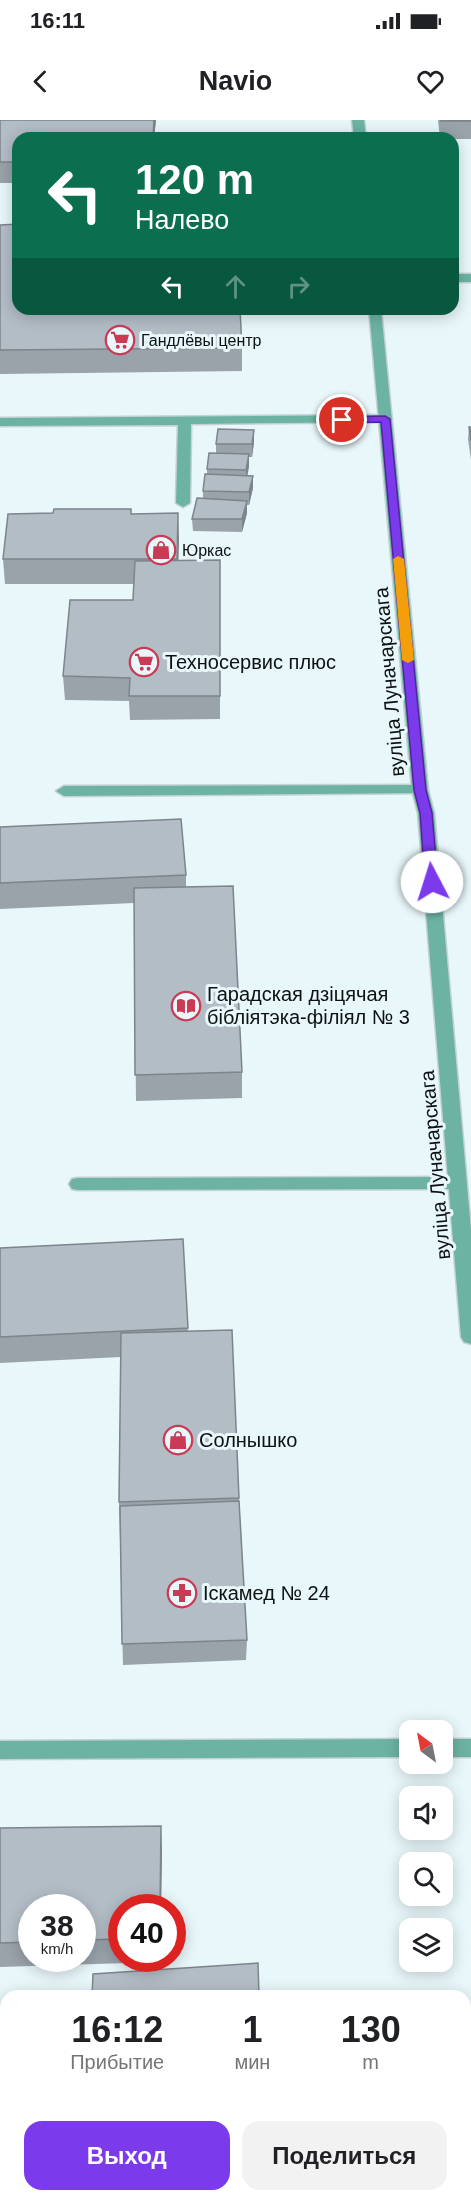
<!DOCTYPE html>
<html lang="ru">
<meta charset="utf-8">
<style>
:root{--surface:#fff;--page:#f2f2f2;--text:#202124;--muted:#757577;--accent:#7c3aed}
body{margin:0;font-family:Arial,sans-serif;background:var(--page);color:var(--text);height:100vh;display:flex;flex-direction:column;font-size:22px;white-space:nowrap}
*{box-sizing:border-box;margin:0}
p{font-size:20px;color:var(--muted)}
.icon{flex:none;width:33px;height:33px;fill:none;stroke:currentColor;stroke-width:2;stroke-linecap:round;stroke-linejoin:round}
.map{position:relative;flex:1;overflow:hidden}
.panel{position:absolute;left:0px;top:1870px;width:471px;height:212px;display:flex;flex-direction:column;background:var(--surface);border-radius:18px 18px 0 0;box-shadow:0 3px 15px #0003}
.panel>*{flex:none}
.banner{position:absolute;left:12px;top:12px;width:447px;height:183px;border-radius:18px;box-shadow:0 3px 15px #0003;background:#0b6e4f;color:#fff;overflow:hidden}
.needle{width:39px;rotate:328deg}
.controls{position:absolute;left:399px;top:1600px;display:grid;gap:12px}
.controls a{display:grid;place-items:center;width:54px;height:54px;border-radius:12px;background:var(--surface);box-shadow:0 3px 15px #0003;font-size:30px}
.speed{position:absolute;left:18px;top:1774px;display:flex;gap:12px;font-size:30px;font-weight:700;text-align:center}
.speed>*{display:grid;place-content:center;width:78px;height:78px;border-radius:50%;background:var(--surface);box-shadow:0 3px 15px #0003;line-height:1}
.speed small{font-size:15px;font-weight:400}
.speed .limit{border:9px solid #d22;background:#fff;color:#111}
.pin{position:absolute;display:grid;place-items:center;width:51px;height:51px;color:#fff;margin:-26px;border:3px solid #fff;border-radius:50%;box-shadow:0 2px 6px #0007}
.me{position:absolute;width:66px;margin:-33px;rotate:355deg;stroke-linejoin:round;filter:drop-shadow(0 0 4px #0008)}
.turn{display:flex;align-items:center;gap:21px;height:126px;padding:0 24px;font-size:27px}
.turn .icon{width:78px;height:78px;stroke-width:2.5}
.turn b{display:block;font-size:42px;line-height:51px}
.lanes{display:flex;align-items:center;height:57px;padding:0 24px;background:#0003;justify-content:center;gap:30px;direction:ltr}
.lanes .off{opacity:.35}
.eta{display:flex;justify-content:space-evenly;align-items:center;height:102px;text-align:center}
.eta b{font-size:36px;font-weight:700;line-height:42px}
.primary-button{display:flex;gap:12px;margin-top:auto;padding:12px 24px}
.primary-button a{flex:1;height:69px;border-radius:18px;background:var(--accent);color:#fff;font-size:24px;font-weight:700;line-height:69px;text-align:center}
.primary-button a+a{background:var(--page);color:var(--text)}
.status{display:flex;justify-content:space-between;align-items:center;height:42px;padding:0 30px;background:var(--surface);direction:ltr}
.status svg{height:16px;fill:currentColor}
header{display:flex;justify-content:space-between;align-items:center;height:78px;padding:0 24px;background:var(--surface);font-size:27px;font-weight:700}
.map>svg:first-child{display:block}
</style>
<div class="status"><b>16:11</b><svg viewBox="0 0 49 12"><path d="M0 12V9h3v3zM5 12V6h3v6zM10 12V3h3v9zM15 12V0h3v12zM26 1h20v11H26zM47 4h2v5h-2z"/></svg></div>
<header><svg class="icon" aria-label="back" viewBox="0 0 24 24"><path d="M15 5l-7 7 7 7"/></svg>Navio<svg class="icon" aria-label="heart" viewBox="0 0 24 24"><path d="M12 20l-8-8c-3-5 5-10 8-4 3-6 11-1 8 4z"/></svg></header>
<div class="map">
<svg width="471" height="2081" viewBox="0 0 471 2081">
<rect width="100%" height="100%" fill="#e8f7fa"/>
<g fill="none" stroke-linecap="round" stroke-linejoin="round">
<g stroke="#c5d2d5" stroke-width="3">
<g id="service">
<rect x="453" y="154" width="18" height="8"/>
<path d="M 385,295 L 392,299 L 390,302 L 191,304 L 190,383 L 183,387 L 176,383 L 178,305 L 0,306 L 0,298 Z"/>
<path d="M 420,665 L 425,667 L 428,670 L 425,673 L 64,676 L 56,671 L 64,666 Z"/>
<path d="M 457,1057 L 463,1058 L 466,1063 L 463,1068 L 457,1069 L 78,1070 L 72,1069 L 69,1064 L 72,1059 L 78,1058 Z"/>
<path d="M 410,1619 L 410,1637 L 0,1639 L 0,1621 Z"/>
<rect x="442" y="1619" width="29" height="18"/>
</g>
</g>
<g stroke="#c5d2d5" stroke-width="3">
<g id="tertiary">
<path d="M 352,0 L 364,0 L 366,18 L 354,18 Z"/>
<path d="M 369,189 L 381,189 L 428,670 L 434,693 L 471,1110 L 471,1224 L 464,1222 L 461,1217 L 418,693 L 412,670 Z"/>
</g>
</g>
<use href="#service" fill="#6cb3a3" fill-rule="evenodd"/>
<use href="#tertiary" fill="#6cb3a3" fill-rule="evenodd"/>
</g>
<g fill="#9aa3aa" fill-rule="evenodd">
<path d="M 0,0 L 156,0 L 154,18 L 18,18 L 18,63 L 0,63 Z"/>
<path d="M 438,0 L 471,0 L 471,19 L 453,19 L 453,18 L 440,18 Z"/>
<path d="M 0,105 L 242,228 L 242,251 L 0,254 Z"/>
<path d="M 469,307 L 471,307 L 471,340 L 468,319 Z"/>
<path d="M 254,322 L 252,337 L 249,337 L 247,356 L 253,356 L 253,368 L 249,385 L 247,385 L 247,393 L 242,412 L 193,411 L 192,399 L 203,379 L 203,371 L 207,354 L 207,349 L 216,333 L 216,324 Z"/>
<path d="M 131,394 L 179,418 L 178,440 L 220,440 L 220,599 L 130,600 L 129,581 L 65,580 L 63,556 L 133,480 L 134,464 L 5,464 L 3,439 Z"/>
<path d="M 0,707 L 186,755 L 186,767 L 242,952 L 242,978 L 136,981 L 134,783 L 0,789 Z"/>
<path d="M 183,1119 L 188,1212 L 239,1378 L 247,1520 L 246,1540 L 123,1545 L 119,1382 L 121,1237 L 0,1243 L 0,1128 Z"/>
<path d="M 0,1708 L 162,1730 L 161,1788 L 122,1788 L 122,1839 L 160,1839 L 160,1842 L 0,1847 ZM 32,1788 L 82,1788 L 82,1839 L 32,1839 Z"/>
</g>
<g fill="#7d848b">
<path d="M 154,0 L 156,0 L 154,18 L 153,18 Z"/>
<path d="M 254,310 L 254,322 L 252,337 L 252,324 Z"/>
<path d="M 249,334 L 249,347 L 246,363 L 246,350 Z"/>
<path d="M 253,356 L 253,368 L 249,385 L 249,372 Z"/>
<path d="M 247,381 L 247,393 L 242,412 L 242,399 Z"/>
<path d="M 178,393 L 179,418 L 178,464 L 177,439 Z"/>
<path d="M 161,1706 L 162,1730 L 161,1788 L 160,1788 Z"/>
</g>
<g fill="#b3bdc6" stroke="#7d848b" stroke-width="1.5">
<path d="M 0,0 L 154,0 L 153,18 L 18,18 L 18,42 L 0,42 Z"/>
<rect x="441" y="0" width="30" height="1"/>
<path d="M 18,104 L 18,189 L 240,189 L 242,228 L 0,230 L 0,105 Z"/>
<path d="M 469,307 L 471,307 L 471,321 Z"/>
<path d="M 218,309 L 254,310 L 252,324 L 216,324 Z"/>
<path d="M 209,333 L 249,334 L 246,350 L 207,349 Z"/>
<path d="M 205,354 L 253,356 L 249,372 L 203,371 Z"/>
<path d="M 197,378 L 247,381 L 242,399 L 192,399 Z"/>
<path d="M 54,389 L 131,389 L 131,394 L 178,393 L 177,439 L 3,439 L 8,394 L 53,393 Z"/>
<path d="M 220,440 L 220,576 L 129,576 L 130,558 L 63,556 L 70,480 L 133,480 L 135,441 Z"/>
<path d="M 181,699 L 186,755 L 0,763 L 0,707 Z"/>
<path d="M 233,766 L 242,952 L 135,955 L 134,768 Z"/>
<path d="M 183,1119 L 188,1208 L 0,1217 L 0,1128 Z"/>
<path d="M 232,1210 L 239,1378 L 119,1382 L 121,1213 Z"/>
<path d="M 239,1381 L 247,1520 L 122,1524 L 120,1386 Z"/>
<path d="M 161,1706 L 160,1788 L 122,1788 L 122,1819 L 82,1820 L 82,1788 L 32,1788 L 32,1822 L 0,1823 L 0,1708 Z"/>
<path d="M 258,1843 L 259,1876 L 92,1876 L 93,1854 Z"/>
<rect x="86" y="2076" width="180" height="5"/>
</g>
<path fill="#7c3aed" stroke="#51269a" stroke-width="1.5" d="M 385,296 L 390,299 L 426,670 L 432,693 L 438,762 L 432,766 L 425,762 L 420,693 L 414,670 L 381,302 L 342,303 L 337,300 L 342,297 Z"/>
<path fill="#f59e0b" d="M 398,436 L 404,439 L 414,540 L 408,543 L 402,540 L 393,439 Z"/>
<defs>
<g id="supermarket-ring" transform="scale(1.5)"><circle r="9.5" fill="#e8f7fa" stroke="#ca3a54" stroke-width="1.5"/><path d="M-6-5.5h2.5l.6 2H6L4.5 2H-2.5L-4.4-4H-6ZM-1.5 3.2a1.3 1.3 0 1 0 .1 0ZM3 3.2a1.3 1.3 0 1 0 .1 0Z" fill="#ca3a54"/></g>
<g id="shop-ring" transform="scale(1.5)"><circle r="9.5" fill="#e8f7fa" stroke="#ca3a54" stroke-width="1.5"/><path d="M-5-2.5h2.3a2.7 3.5 0 0 1 5.4 0H5L5.5 6h-11ZM-1.5-2.5h3a1.5 2.3 0 0 0-3 0Z" fill="#ca3a54"/></g>
<g id="library-ring" transform="scale(1.5)"><circle r="9.5" fill="#e8f7fa" stroke="#ca3a54" stroke-width="1.5"/><path d="M-6-4Q-3-5.5-.7-3.5V5Q-3 3-6 4ZM6-4Q3-5.5 .7-3.5V5Q3 3 6 4Z" fill="#ca3a54"/></g>
<g id="pharmacy-ring" transform="scale(1.5)"><circle r="9.5" fill="#e8f7fa" stroke="#ca3a54" stroke-width="1.5"/><path d="M-2-6h4v4h4v4h-4v4h-4v-4h-4v-4h4Z" fill="#ca3a54"/></g>
</defs>
<g fill-rule="evenodd">
<use href="#supermarket-ring" x="120" y="220"/>
<use href="#shop-ring" x="161" y="430"/>
<use href="#supermarket-ring" x="144" y="542"/>
<use href="#library-ring" x="186" y="886"/>
<use href="#shop-ring" x="178" y="1320"/>
<use href="#pharmacy-ring" x="182" y="1473"/>
</g>
<g text-anchor="middle" dominant-baseline="central" stroke-width="6" stroke-linejoin="round" paint-order="stroke">
<g font-size="16" fill="#0c1112" stroke="#e8f7fa" text-anchor="start">
<text x="141" y="220">Гандлёвы центр</text>
<text x="182" y="430">Юркас</text>
</g>
<g font-size="20" fill="#0c1112" stroke="#e8f7fa" text-anchor="start">
<text x="165" y="542">Техносервис плюс</text>
<text x="207" y="874">Гарадская дзіцячая<tspan x="207" dy="23">бібліятэка-філіял № 3</tspan></text>
<text x="199" y="1320">Солнышко</text>
<text x="203" y="1473">Іскамед № 24</text>
</g>
<g font-size="20" fill="#0c1112" stroke="#e8f7fa">
<text transform="translate(389 562) rotate(-95)">вуліца Луначарскага</text>
<text transform="translate(435 1045) rotate(-95)">вуліца Луначарскага</text>
</g>
</g>
</svg>
<div class="controls">
<a><svg class="needle" viewBox="-14 -14 28 28"><path d="M0-13l5 13h-10z" fill="#e53935"/><path d="M0 13l5-13h-10z" fill="#757577"/></svg></a>
<a><svg class="icon" aria-label="sound" viewBox="0 0 24 24"><path d="M4 9h4l5-4v14l-5-4H4zM17 9q2 3 0 6"/></svg></a>
<a><svg class="icon" aria-label="search" viewBox="0 0 24 24"><circle cx="10" cy="10" r="6"/><path d="M15 15l6 6"/></svg></a>
<a><svg class="icon" aria-label="layers" viewBox="0 0 24 24"><path d="M12 4l9 5-9 5-9-5zM3 14l9 5 9-5"/></svg></a>
</div>
<div class="speed"><div>38<small>km/h</small></div><div class="limit">40</div></div>
<div class="pin" style="left:342px;top:300px;background:#d93025"><svg class="icon" aria-label="arrive" viewBox="0 0 24 24"><path d="M6 21V4h12l-3 4 3 4H6"/></svg></div>
<svg class="me" style="left:432px;top:762px" viewBox="-20 -20 40 40"><circle r="19" fill="#fff"/><path d="M0-13L10 11 0 6-10 11z" fill="#7c3aed"/></svg>
<div class="banner">
<div class="turn"><svg class="icon" aria-label="left" viewBox="0 0 24 24"><path d="M17 20v-9H6M10 6l-5 5 5 5"/></svg><div><b>120 m</b>Налево</div></div>
<div class="lanes"><svg class="icon" aria-label="left" viewBox="0 0 24 24"><path d="M17 20v-9H6M10 6l-5 5 5 5"/></svg><svg class="icon off" aria-label="ahead" viewBox="0 0 24 24"><path d="M12 20V5M6 11l6-6 6 6"/></svg><svg class="icon off" aria-label="right" viewBox="0 0 24 24"><path d="M7 20v-9h11M14 6l5 5-5 5"/></svg></div>
</div>
<section class="panel">
<div class="eta">
<div><b>16:12</b><p>Прибытие</p></div>
<div><b>1</b><p>мин</p></div>
<div><b>130</b><p>m</p></div>
</div>
<div class="primary-button"><a>Выход</a><a>Поделиться</a></div>
</section>
</div>
